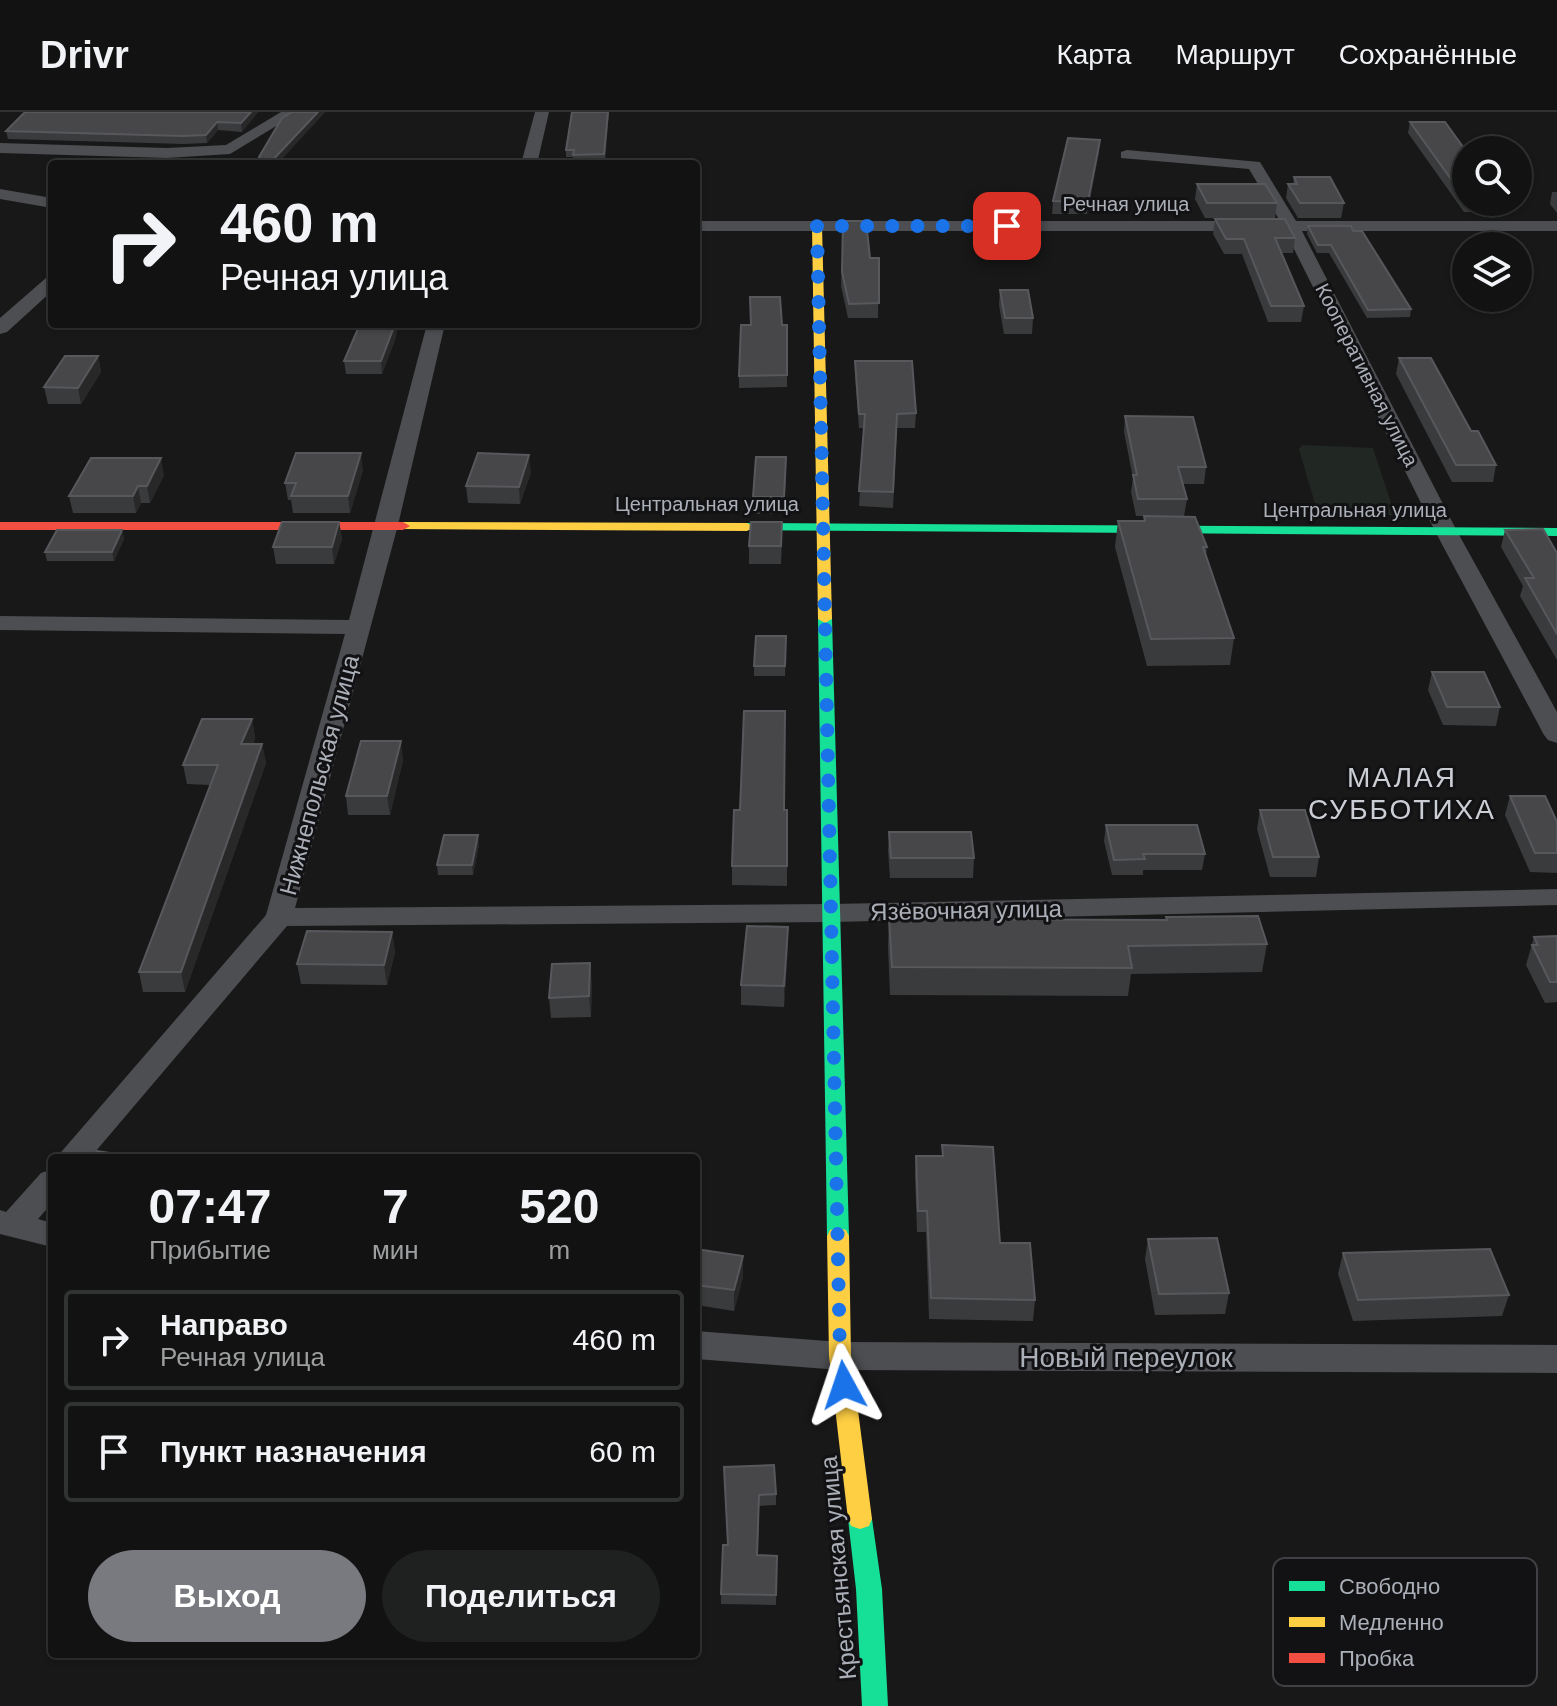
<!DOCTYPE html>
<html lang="ru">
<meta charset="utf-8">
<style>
:root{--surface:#121212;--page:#1f2020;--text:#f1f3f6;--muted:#9c9e9f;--line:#313232;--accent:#787a80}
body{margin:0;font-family:Helvetica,sans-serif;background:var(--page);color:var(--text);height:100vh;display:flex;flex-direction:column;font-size:30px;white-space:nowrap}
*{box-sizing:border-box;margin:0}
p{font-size:26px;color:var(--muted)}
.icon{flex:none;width:44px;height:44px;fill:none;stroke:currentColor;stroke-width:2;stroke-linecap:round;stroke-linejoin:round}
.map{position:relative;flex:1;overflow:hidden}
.drawer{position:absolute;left:48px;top:1042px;width:652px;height:504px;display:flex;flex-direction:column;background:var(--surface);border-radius:8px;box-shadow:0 2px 6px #0004,0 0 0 2px var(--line)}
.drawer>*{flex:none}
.hud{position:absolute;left:48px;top:48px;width:652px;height:168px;border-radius:8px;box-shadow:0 2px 6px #0004,0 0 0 2px var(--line);background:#121212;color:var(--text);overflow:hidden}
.buttons{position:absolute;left:1452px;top:24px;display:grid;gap:16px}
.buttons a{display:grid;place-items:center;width:80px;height:80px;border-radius:50%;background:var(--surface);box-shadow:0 2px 6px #0004,0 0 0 2px var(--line);font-size:40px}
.pin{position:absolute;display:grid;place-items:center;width:68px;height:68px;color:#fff;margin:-34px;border-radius:16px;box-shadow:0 4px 12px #0006}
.me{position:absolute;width:88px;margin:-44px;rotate:355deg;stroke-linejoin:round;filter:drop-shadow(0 0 6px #0008)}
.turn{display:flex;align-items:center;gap:28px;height:168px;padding:0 40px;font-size:36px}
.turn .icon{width:104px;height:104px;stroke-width:2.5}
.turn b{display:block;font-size:56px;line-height:68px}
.eta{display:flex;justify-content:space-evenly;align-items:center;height:136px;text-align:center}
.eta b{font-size:48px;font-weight:700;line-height:56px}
.button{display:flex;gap:16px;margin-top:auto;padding:16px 40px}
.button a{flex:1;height:92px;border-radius:48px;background:var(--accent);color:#fff;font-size:32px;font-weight:700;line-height:92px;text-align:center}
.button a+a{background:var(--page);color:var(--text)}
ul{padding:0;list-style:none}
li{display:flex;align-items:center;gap:24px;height:100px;margin:0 16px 12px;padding:0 24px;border:4px solid var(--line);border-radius:8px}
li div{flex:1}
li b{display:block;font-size:30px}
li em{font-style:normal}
header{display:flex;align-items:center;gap:48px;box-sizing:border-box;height:112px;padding:0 40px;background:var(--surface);border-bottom:2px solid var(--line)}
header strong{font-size:38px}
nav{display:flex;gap:44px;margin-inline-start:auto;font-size:28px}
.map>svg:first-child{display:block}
</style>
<header>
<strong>Drivr</strong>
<nav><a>Карта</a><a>Маршрут</a><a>Сохранённые</a></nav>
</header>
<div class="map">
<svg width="1557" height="1594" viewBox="0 0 1557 1594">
<rect width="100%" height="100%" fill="#181818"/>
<path fill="#212722" d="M 1302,333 L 1373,336 L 1395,403 L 1327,404 L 1318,402 L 1299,337 Z"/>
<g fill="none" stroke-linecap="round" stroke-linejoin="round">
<g fill="#4d4e51" fill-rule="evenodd">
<path d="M 281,0 L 299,0 L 230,42 L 167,46 L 0,41 L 0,31 L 167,36 L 226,33 Z"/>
<path d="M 535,0 L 549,0 L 537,52 L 521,52 Z"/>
<path d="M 1127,38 L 1260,50 L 1296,109 L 1557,109 L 1557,119 L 1302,119 L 1458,421 L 1557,600 L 1557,631 L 1548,628 L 1544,623 L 1436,421 L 1285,119 L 696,119 L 696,109 L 1280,109 L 1249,57 L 1121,46 L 1121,40 Z"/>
<path d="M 0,77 L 52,86 L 52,96 L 0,87 Z"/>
<path d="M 52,165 L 52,179 L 7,220 L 0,222 L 0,206 L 46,166 Z"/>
<path d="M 427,212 L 445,212 L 398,413 L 295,796 L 832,792 L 1557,777 L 1557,793 L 832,810 L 287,814 L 90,1046 L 56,1046 L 266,803 L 345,522 L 0,518 L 0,504 L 349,508 Z"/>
<path d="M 52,1057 L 52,1091 L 38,1107 L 52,1111 L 52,1135 L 0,1122 L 0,1098 L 6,1100 L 41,1061 Z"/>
<path d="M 696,1219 L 840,1230 L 1557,1233 L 1557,1261 L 840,1258 L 696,1247 Z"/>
</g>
<g fill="#16e098" fill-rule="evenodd">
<path d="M 747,411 L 1557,416 L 1557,424 L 742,418 L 740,415 Z"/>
<path d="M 825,503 L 832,507 L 849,1124 L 846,1130 L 838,1132 L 830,1130 L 827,1124 L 818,507 Z"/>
<path d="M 860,1397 L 869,1400 L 872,1407 L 882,1477 L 888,1594 L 862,1594 L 856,1477 L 848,1407 L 851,1400 Z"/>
</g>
<g fill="#ffcf43" fill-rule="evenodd">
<path d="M 817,111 L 822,114 L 832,507 L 825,511 L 818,507 L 812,114 Z"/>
<path d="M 403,410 L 747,411 L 754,415 L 747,419 L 398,417 L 398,411 Z"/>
<path d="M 838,1116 L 846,1118 L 849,1124 L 851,1244 L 872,1407 L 869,1414 L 860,1417 L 851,1414 L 848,1407 L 829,1244 L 827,1124 L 830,1118 Z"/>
</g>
<path fill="#f24e42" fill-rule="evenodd" d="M 0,410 L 403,410 L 410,414 L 403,418 L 0,418 Z"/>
</g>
<g fill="#3a3b3d">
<path d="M 25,0 L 258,0 L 242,20 L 218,18 L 207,31 L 184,32 L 8,27 L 6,19 Z"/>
<path d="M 325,0 L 277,52 L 260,52 L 259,45 Z"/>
<path d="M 609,0 L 605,49 L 574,50 L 573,45 L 566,45 L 566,38 Z"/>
<path d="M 1410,10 L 1466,39 L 1466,90 L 1501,90 L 1499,100 L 1464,100 L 1408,21 Z"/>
<path d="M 1100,28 L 1099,40 L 1087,102 L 1052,102 L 1053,89 Z"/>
<path d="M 1294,65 L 1344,91 L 1341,106 L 1298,106 L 1286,86 L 1288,72 L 1293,72 Z"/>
<path d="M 1197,72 L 1277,91 L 1275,106 L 1205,106 L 1195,87 Z"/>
<path d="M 1552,80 L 1557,80 L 1557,101 L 1550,92 Z"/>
<path d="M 1215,107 L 1295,126 L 1293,141 L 1282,141 L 1304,194 L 1301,210 L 1268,210 L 1242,142 L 1224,142 L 1213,122 Z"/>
<path d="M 843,109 L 870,146 L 879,146 L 878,206 L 848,206 L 841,174 Z"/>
<path d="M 1308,114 L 1353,119 L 1411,197 L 1410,205 L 1367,206 L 1329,141 L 1317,141 L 1307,122 Z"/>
<path d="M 1000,178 L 1033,206 L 1032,222 L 1004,222 L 999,193 Z"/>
<path d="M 751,213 L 787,213 L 787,275 L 739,276 L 739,264 Z"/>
<path d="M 396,225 L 382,262 L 346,262 L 344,249 Z"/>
<path d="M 98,244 L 101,260 L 81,292 L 48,292 L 44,275 Z"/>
<path d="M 1399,246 L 1471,319 L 1496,353 L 1493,370 L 1452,370 L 1396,262 Z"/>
<path d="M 855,249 L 916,301 L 915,316 L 897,316 L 893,396 L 859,394 L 864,316 L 859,316 L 855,263 Z"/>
<path d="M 1125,304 L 1206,355 L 1204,372 L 1183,372 L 1187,387 L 1184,404 L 1136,404 L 1131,380 L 1133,366 L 1124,320 Z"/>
<path d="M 363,358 L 350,401 L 293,401 L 291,388 L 288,388 L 285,371 Z"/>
<path d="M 531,360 L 520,392 L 468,391 L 466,374 Z"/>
<path d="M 786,362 L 784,402 L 753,402 L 753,385 Z"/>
<path d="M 164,363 L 150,391 L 141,391 L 136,401 L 73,401 L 69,384 Z"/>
<path d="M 1144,404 L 1207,435 L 1206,443 L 1234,526 L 1230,553 L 1147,554 L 1115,435 L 1118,409 L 1144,409 Z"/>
<path d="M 339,410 L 342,427 L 334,452 L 276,452 L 273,435 Z"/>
<path d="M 122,418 L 124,427 L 114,449 L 47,449 L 45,440 Z"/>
<path d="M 1505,418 L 1557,441 L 1557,548 L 1520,484 L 1523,474 L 1501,435 Z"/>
<path d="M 782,428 L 781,452 L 749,452 L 749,434 Z"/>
<path d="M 786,524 L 785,564 L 754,564 L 754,554 Z"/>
<path d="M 1432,560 L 1500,595 L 1496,614 L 1443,613 L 1428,578 Z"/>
<path d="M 252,607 L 255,626 L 253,632 L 262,632 L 266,651 L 185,880 L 143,880 L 139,860 L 210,673 L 187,672 L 183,653 Z"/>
<path d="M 403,648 L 390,703 L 348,703 L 346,684 Z"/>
<path d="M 1510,684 L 1557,710 L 1557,761 L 1530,760 L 1505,703 Z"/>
<path d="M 784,698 L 787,698 L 787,774 L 732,773 L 732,754 Z"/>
<path d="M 1260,698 L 1319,745 L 1316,765 L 1270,765 L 1257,717 Z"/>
<path d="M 1106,713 L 1205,742 L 1202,758 L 1143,758 L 1143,763 L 1112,763 L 1104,729 Z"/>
<path d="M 889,720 L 974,746 L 973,766 L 890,766 L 888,739 Z"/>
<path d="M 479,733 L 473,763 L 438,763 L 437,753 Z"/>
<path d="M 1166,805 L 1267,832 L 1262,860 L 1131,862 L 1128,884 L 890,883 L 888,835 L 889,807 L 1166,808 Z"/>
<path d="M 392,820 L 395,840 L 387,873 L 301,872 L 297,852 Z"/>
<path d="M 1557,824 L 1557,890 L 1545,891 L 1526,853 L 1534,825 Z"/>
<path d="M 788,835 L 784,895 L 741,893 L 741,873 Z"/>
<path d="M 592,871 L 591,905 L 551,906 L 549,886 Z"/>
<path d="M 942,1033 L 1035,1188 L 1033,1209 L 929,1207 L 926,1120 L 917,1120 L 915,1064 L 916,1044 L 942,1044 Z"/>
<path d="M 1148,1127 L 1229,1181 L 1225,1202 L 1155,1203 L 1145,1147 Z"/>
<path d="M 696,1137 L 743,1165 L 734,1199 L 696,1193 Z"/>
<path d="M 1343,1141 L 1509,1183 L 1502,1204 L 1353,1209 L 1338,1162 Z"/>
<path d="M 724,1355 L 776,1382 L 776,1393 L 759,1394 L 758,1443 L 777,1444 L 776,1493 L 721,1492 L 721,1482 L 728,1433 Z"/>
</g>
<g fill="#282829">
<path d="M 251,0 L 258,0 L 242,20 L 241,11 Z"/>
<path d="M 318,0 L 325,0 L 277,52 L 269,52 Z"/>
<path d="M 217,10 L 218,18 L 207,31 L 206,23 Z"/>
<path d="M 1100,28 L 1099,40 L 1087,102 L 1088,90 Z"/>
<path d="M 395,212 L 399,212 L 396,225 L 382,262 L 381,249 Z"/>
<path d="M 98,244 L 101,260 L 81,292 L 78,276 Z"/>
<path d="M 361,341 L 363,358 L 350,401 L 348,384 Z"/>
<path d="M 529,343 L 531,360 L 520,392 L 519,375 Z"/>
<path d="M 161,346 L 164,363 L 150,391 L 147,374 Z"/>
<path d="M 138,374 L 141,391 L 136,401 L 133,384 Z"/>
<path d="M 339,410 L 342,427 L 334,452 L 332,435 Z"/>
<path d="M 122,418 L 124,427 L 114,449 L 112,440 Z"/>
<path d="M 252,607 L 255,626 L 244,651 L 241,632 Z"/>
<path d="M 401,629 L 403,648 L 390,703 L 387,684 Z"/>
<path d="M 262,632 L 266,651 L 185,880 L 181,860 Z"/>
<path d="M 478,723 L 479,733 L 473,763 L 472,753 Z"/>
<path d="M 788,815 L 788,835 L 784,895 L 784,874 Z"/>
<path d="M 392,820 L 395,840 L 387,873 L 384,853 Z"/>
<path d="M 590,851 L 592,871 L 591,905 L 589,884 Z"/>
<path d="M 743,1144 L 743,1165 L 734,1199 L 734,1178 Z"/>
</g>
<g fill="#47474a" stroke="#56585c" stroke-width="2">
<path d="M 25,0 L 251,0 L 241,11 L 217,10 L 206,23 L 183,24 L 6,19 Z"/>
<path d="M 292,0 L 318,0 L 269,52 L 259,45 L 282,6 Z"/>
<path d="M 572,0 L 608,0 L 604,42 L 573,43 L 574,38 L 566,38 Z"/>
<path d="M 1410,10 L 1445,10 L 1466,39 L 1466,88 Z"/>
<path d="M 1068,26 L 1100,28 L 1088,90 L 1053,89 Z"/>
<path d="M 1294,65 L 1330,65 L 1344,91 L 1300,91 L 1288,72 L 1297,72 Z"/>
<path d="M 1197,72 L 1265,72 L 1277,91 L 1207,91 Z"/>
<path d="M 1215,107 L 1285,107 L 1295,126 L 1275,126 L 1304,194 L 1271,194 L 1244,127 L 1226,127 Z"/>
<path d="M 843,109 L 866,109 L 870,146 L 879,146 L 879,191 L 849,192 L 842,160 Z"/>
<path d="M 1308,114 L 1351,114 L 1353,119 L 1362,119 L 1411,197 L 1368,198 L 1331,133 L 1318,133 Z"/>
<path d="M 1000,178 L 1028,178 L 1033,206 L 1005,206 Z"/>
<path d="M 750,185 L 780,185 L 782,213 L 787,213 L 787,263 L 739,264 L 741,213 L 751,213 Z"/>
<path d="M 360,212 L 395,212 L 381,249 L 344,249 Z"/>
<path d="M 65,244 L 98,244 L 78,276 L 44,275 Z"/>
<path d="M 1399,246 L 1431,246 L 1471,319 L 1478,319 L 1496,353 L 1456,353 Z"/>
<path d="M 855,249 L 912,249 L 916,301 L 897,302 L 893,380 L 859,379 L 865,302 L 859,302 Z"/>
<path d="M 1125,304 L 1193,305 L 1206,355 L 1178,355 L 1187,387 L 1138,387 L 1133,363 L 1137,363 Z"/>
<path d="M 296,341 L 361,341 L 348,384 L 291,384 L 296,371 L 285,371 Z"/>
<path d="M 478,341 L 529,343 L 519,375 L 466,374 Z"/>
<path d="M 756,345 L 786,345 L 784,385 L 753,385 Z"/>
<path d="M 91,346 L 161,346 L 147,374 L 138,374 L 133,384 L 69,384 Z"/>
<path d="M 1144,404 L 1195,405 L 1207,435 L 1203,435 L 1234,526 L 1151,527 L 1118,409 L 1145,409 Z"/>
<path d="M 282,410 L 339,410 L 332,435 L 273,435 Z"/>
<path d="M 751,410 L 782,410 L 781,434 L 749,434 Z"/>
<path d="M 1543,417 L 1557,441 L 1557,522 L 1525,466 L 1534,466 L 1505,418 Z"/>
<path d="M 57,418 L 122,418 L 112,440 L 45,440 Z"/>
<path d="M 756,524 L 786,524 L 785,554 L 754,554 Z"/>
<path d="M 1432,560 L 1484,560 L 1500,595 L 1447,595 Z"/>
<path d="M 744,599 L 785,599 L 784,698 L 787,698 L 787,754 L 732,754 L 734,698 L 740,698 Z"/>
<path d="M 202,607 L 252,607 L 241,632 L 262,632 L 181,860 L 139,860 L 218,653 L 183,653 Z"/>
<path d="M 361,629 L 401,629 L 387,684 L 346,684 Z"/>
<path d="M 1510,684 L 1545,684 L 1557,710 L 1557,741 L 1535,741 Z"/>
<path d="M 1260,698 L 1305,698 L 1319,745 L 1273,745 Z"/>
<path d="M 1106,713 L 1197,713 L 1205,742 L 1143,742 L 1145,747 L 1114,748 Z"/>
<path d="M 889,720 L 971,720 L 974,746 L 891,746 Z"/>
<path d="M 444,723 L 478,723 L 472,753 L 437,753 Z"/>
<path d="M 1258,804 L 1267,832 L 1128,834 L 1132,856 L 892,855 L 889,807 L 1167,808 L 1166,805 Z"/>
<path d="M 747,814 L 788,815 L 784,874 L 741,873 Z"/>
<path d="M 307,819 L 392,820 L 384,853 L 297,852 Z"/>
<path d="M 1557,824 L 1557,870 L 1550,870 L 1532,833 L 1538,833 L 1534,825 Z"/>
<path d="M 590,851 L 589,884 L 549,886 L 552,852 Z"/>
<path d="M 942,1033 L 993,1035 L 1000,1131 L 1030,1131 L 1035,1188 L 931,1186 L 927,1099 L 918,1099 L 916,1044 L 943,1044 Z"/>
<path d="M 97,1039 L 141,1046 L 92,1046 Z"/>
<path d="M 1217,1126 L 1229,1181 L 1159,1182 L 1148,1127 Z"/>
<path d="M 696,1137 L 743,1144 L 734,1178 L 696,1173 Z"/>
<path d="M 1490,1137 L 1509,1183 L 1358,1188 L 1343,1141 Z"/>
<path d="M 774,1353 L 776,1382 L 759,1383 L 757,1443 L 777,1444 L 776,1483 L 721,1482 L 723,1433 L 728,1433 L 724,1355 Z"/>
</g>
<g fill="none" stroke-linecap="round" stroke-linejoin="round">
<path stroke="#1a73e8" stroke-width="14" stroke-dasharray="0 25.2" d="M 844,1273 L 840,1244 L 817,114 L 1007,114"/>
</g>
<g text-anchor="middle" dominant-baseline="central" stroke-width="6" stroke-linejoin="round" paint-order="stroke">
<g font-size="20" fill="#abafb8" stroke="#121214">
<text x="1126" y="92">Речная улица</text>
<text transform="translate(1367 263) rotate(63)">Кооперативная улица</text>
<text x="707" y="392">Центральная улица</text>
<text x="1355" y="398">Центральная улица</text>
</g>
<g font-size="24" fill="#abafb8" stroke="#121214">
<text transform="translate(319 663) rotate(-75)">Нижнепольская улица</text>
<text transform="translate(966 798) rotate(-1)">Язёвочная улица</text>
<text transform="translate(838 1456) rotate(-95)">Крестьянская улица</text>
</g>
<g font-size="28" letter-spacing="2" fill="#cbced4" stroke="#121214">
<text x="1402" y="665">МАЛАЯ<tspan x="1402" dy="32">СУББОТИХА</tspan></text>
</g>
<g font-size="28" fill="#abafb8" stroke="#121214">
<text x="1126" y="1245">Новый переулок</text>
</g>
</g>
<rect x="1273" y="1446" width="264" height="128" rx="12" fill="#121214" stroke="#404145" stroke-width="2"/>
<rect x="1289" y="1469" width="36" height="10" fill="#16e098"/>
<rect x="1289" y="1505" width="36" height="10" fill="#ffcf43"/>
<rect x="1289" y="1541" width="36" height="10" fill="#f24e42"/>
<g font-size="22" fill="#abafb8">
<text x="1339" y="1482">Свободно</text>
<text x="1339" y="1518">Медленно</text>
<text x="1339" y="1554">Пробка</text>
</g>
</svg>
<div class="buttons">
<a><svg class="icon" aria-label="search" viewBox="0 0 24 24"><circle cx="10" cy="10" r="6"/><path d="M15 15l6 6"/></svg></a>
<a><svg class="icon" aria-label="layers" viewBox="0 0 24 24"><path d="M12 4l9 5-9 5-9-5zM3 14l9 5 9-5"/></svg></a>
</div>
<div class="pin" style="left:1007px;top:114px;background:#d93025"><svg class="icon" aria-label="arrive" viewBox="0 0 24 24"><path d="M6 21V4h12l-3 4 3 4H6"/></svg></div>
<svg class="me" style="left:844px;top:1273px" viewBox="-20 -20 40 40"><path d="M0-17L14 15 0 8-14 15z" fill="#1a73e8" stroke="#fff" stroke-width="4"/></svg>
<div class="hud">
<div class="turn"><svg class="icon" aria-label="right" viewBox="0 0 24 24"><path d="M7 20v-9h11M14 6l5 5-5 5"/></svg><div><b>460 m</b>Речная улица</div></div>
</div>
<section class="drawer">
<div class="eta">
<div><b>07:47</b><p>Прибытие</p></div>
<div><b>7</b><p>мин</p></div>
<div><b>520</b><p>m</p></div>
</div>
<ul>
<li><svg class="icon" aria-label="right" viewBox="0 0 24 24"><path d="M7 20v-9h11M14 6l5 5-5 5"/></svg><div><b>Направо</b><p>Речная улица</p></div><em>460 m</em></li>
<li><svg class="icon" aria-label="arrive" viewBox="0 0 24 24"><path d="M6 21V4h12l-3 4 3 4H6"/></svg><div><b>Пункт назначения</b></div><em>60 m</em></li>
</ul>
<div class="button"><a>Выход</a><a>Поделиться</a></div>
</section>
</div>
